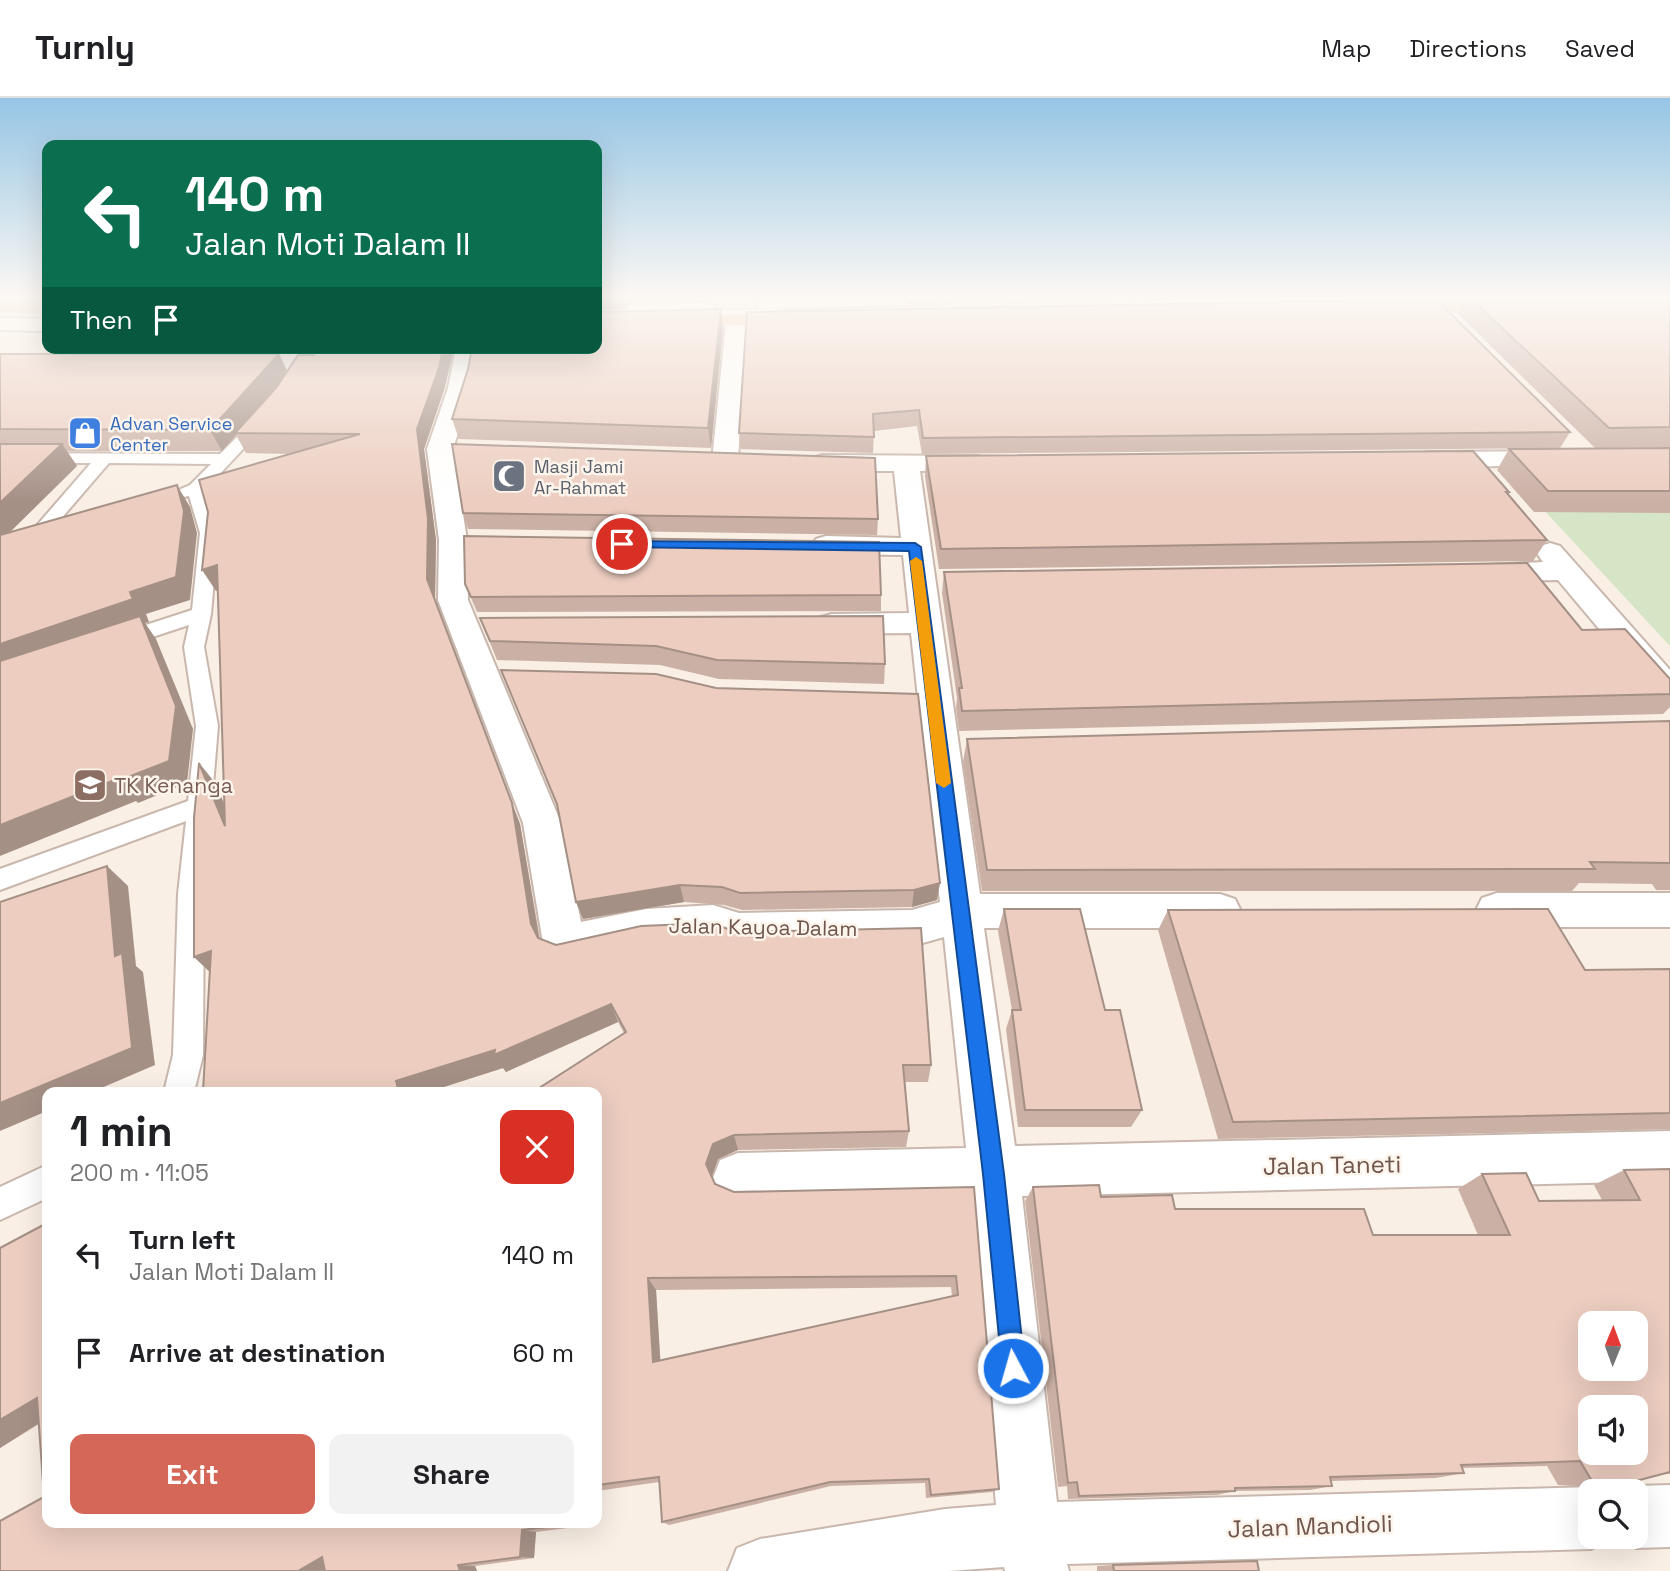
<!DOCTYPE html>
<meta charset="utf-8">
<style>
:root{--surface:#fff;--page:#f2f2f2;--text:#202124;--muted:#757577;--line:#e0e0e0;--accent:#d56758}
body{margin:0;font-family:"Space Grotesk",sans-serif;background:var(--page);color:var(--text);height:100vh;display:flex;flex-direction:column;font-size:26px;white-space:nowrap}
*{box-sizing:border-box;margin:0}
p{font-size:23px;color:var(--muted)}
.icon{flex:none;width:38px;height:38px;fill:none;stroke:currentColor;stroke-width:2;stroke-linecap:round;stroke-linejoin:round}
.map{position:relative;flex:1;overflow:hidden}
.panel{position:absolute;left:42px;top:989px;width:560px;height:441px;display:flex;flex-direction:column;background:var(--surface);border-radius:14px;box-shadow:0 7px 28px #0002}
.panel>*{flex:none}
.banner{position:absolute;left:42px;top:42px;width:560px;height:214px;border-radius:14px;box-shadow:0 7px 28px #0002;background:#0b6e4f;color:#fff;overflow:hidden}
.needle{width:46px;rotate:1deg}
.buttons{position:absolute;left:1578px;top:1213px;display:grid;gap:14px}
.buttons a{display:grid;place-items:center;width:70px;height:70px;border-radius:14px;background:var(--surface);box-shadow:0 7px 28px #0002;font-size:35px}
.pin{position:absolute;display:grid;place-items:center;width:60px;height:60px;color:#fff;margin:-30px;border:4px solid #fff;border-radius:50%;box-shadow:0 2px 7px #0007}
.me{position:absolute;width:77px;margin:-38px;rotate:354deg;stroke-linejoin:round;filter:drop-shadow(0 0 5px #0008)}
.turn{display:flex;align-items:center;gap:24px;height:147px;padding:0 28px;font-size:32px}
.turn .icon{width:91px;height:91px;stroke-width:2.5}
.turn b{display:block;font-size:49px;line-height:60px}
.then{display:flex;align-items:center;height:66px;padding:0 28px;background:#0003;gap:14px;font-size:26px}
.round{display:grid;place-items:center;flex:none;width:74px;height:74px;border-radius:14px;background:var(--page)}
.head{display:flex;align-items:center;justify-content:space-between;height:119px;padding:0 28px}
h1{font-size:42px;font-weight:800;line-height:52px}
.cta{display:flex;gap:14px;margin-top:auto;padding:14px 28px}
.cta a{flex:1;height:80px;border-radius:14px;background:var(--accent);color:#fff;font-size:28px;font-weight:800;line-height:80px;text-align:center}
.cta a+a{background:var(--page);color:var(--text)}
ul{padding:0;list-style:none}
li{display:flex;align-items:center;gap:21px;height:98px;padding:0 28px}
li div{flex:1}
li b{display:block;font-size:26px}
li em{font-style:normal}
header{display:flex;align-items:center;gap:42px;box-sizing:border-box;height:98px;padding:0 35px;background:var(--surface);border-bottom:2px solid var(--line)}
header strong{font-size:33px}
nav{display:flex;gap:38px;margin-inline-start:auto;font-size:24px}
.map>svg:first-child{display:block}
</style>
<header>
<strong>Turnly</strong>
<nav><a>Map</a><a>Directions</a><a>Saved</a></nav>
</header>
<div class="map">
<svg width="1670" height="1473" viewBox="0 0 1670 1473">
<rect width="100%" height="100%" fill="#f9efe5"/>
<path fill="#d6e5c6" d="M 1516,382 L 1670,382 L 1670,548 Z"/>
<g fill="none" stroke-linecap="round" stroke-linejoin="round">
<g stroke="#c9b7ad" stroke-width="4">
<g id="service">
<path d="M 1356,197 L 1531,197 L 1525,201 L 1008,214 L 1001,210 L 1008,206 Z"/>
<path d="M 939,199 L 944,200 L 944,206 L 762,211 L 756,207 L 762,203 Z"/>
<path d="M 708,204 L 715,208 L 713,211 L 597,214 L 597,206 Z"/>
<path d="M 779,211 L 786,215 L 784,218 L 690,221 L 683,217 L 690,213 Z"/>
<path d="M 304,250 L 318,250 L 299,288 L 289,288 L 287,285 Z"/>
<path d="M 263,316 L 268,318 L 268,324 L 205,392 L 218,435 L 211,516 L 204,549 L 218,628 L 204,796 L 203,957 L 194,994 L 164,994 L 173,957 L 178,796 L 186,723 L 0,792 L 0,771 L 188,703 L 196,628 L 184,549 L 189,527 L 119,550 L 109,543 L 112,538 L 192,512 L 200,435 L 189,398 L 183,399 L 174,394 L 190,387 L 211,366 L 109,365 L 47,437 L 41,438 L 32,433 L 91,365 L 0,365 L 0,355 L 220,356 L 258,318 Z"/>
<path d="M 47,1067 L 47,1100 L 0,1122 L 0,1089 Z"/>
</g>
</g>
<g stroke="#c9b7ad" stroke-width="4">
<g id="minor">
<path d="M 736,218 L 746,224 L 738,363 L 734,368 L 716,368 L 712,363 L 726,224 Z"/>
<path d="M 456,250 L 478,250 L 472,290 L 453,351 L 467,442 L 468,502 L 561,725 L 581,824 L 646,811 L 713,807 L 739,815 L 912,812 L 940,804 L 911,535 L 832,536 L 821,533 L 816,526 L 821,519 L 832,516 L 909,515 L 903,457 L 826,456 L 816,453 L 812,447 L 816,441 L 826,438 L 901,440 L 894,373 L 822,373 L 813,370 L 809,365 L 813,360 L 822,357 L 978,358 L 987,361 L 991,366 L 987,371 L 920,373 L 980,796 L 1220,796 L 1235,801 L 1241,813 L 1235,825 L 1220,830 L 984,830 L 1015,1048 L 1670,1033 L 1670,1083 L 1022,1098 L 1057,1404 L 1591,1389 L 1600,1393 L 1591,1393 L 1591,1438 L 1636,1438 L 1636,1393 L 1624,1393 L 1636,1388 L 1670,1387 L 1670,1449 L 1636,1450 L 1614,1440 L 1591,1451 L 1067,1466 L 1069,1473 L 1005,1473 L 1004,1469 L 949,1473 L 728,1473 L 737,1450 L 760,1441 L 945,1411 L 996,1407 L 971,1100 L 738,1105 L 720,1098 L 713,1080 L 720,1062 L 738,1055 L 966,1050 L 944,839 L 912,848 L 739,851 L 713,841 L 646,845 L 564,863 L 549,858 L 543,845 L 523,725 L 438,502 L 439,442 L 427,351 L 448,290 Z"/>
<path d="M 1556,353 L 1565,356 L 1569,361 L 1565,366 L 1427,370 L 1418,367 L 1414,362 L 1418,357 L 1427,354 Z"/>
<path d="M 1550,445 L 1560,448 L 1670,572 L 1670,604 L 1658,601 L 1558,482 L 1480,483 L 1470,480 L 1465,474 L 1470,468 L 1543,464 L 1536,454 L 1540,448 Z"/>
<path d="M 1497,795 L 1670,795 L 1670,829 L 1497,829 L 1482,824 L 1476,812 L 1482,800 Z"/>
</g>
</g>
<g stroke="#c9b7ad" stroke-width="4">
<path id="tertiary" d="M 0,220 L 47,221 L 47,233 L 0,232 Z"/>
</g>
<g stroke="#d4ccca" stroke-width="4">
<g id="primary">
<path d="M 0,201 L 47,202 L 47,214 L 0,213 Z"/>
<path d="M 1514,201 L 1524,207 L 1521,211 L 1389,215 L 1379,209 L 1389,203 Z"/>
<path d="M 800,216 L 807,218 L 810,222 L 807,226 L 597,230 L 597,218 Z"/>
</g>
</g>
<use href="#service" fill="#fff" fill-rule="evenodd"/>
<use href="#minor" fill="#fff" fill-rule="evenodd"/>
<use href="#tertiary" fill="#fff" fill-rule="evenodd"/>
<use href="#primary" fill="#f1cca5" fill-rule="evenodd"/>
</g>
<g fill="#cbb0a5" fill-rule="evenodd">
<path d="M 597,197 L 900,197 L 636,202 L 628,207 L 627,211 L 597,212 Z"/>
<path d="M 900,197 L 1236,197 L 908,206 Z"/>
<path d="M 1467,197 L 1670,197 L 1670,349 L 1595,350 L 1458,216 Z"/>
<path d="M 747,214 L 1570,334 L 1560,350 L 922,356 L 917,328 L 874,333 L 873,355 L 741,351 L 739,335 Z"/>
<path d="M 723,230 L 711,350 L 459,341 L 452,321 L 468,271 Z"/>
<path d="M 0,256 L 279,256 L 287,273 L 445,289 L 424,351 L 436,442 L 435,502 L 520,726 L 540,841 L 931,967 L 928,984 L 904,984 L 909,1033 L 906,1049 L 738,1052 L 718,1061 L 711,1079 L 715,1086 L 734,1094 L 974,1089 L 999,1391 L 992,1394 L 926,1400 L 925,1385 L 831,1388 L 669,1427 L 662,1424 L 659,1384 L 597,1393 L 597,994 L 624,935 L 618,924 L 506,974 L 503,970 L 428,994 L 203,994 L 210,874 L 194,859 L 199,665 L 216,686 L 224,706 L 218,493 L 216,493 L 292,356 L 246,355 L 236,337 L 222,353 L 67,353 L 77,368 L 11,433 L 0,437 ZM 951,1189 L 952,1198 L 660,1262 L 656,1192 Z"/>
<path d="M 1670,350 L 1670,415 L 1534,414 L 1497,372 L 1509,351 Z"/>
<path d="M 926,358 L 1509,394 L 1508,395 L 1547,442 L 1533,463 L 939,471 L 925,378 Z"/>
<path d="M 463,415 L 878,421 L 877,437 L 468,431 Z"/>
<path d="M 944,474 L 1582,532 L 1670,581 L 1670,609 L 1663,616 L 959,633 L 956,610 L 957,600 L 942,495 Z"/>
<path d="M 465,486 L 881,497 L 881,513 L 477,514 Z"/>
<path d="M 480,520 L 885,566 L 884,586 L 719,581 L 660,567 L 497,562 Z"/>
<path d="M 501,572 L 937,802 L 912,809 L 742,812 L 724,807 L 684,804 L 583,821 L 576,804 L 558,711 Z"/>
<path d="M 1670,623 L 1670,792 L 1656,792 L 1652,786 L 1579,785 L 1572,793 L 982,793 L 963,664 L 967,641 Z"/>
<path d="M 1004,811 L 1105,912 L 1142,1012 L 1131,1029 L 1018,1029 L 1006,931 L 1012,912 L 998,833 Z"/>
<path d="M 1168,812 L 1585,872 L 1670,871 L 1670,1031 L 1218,1041 L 1158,832 Z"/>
<path d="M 1670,1071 L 1670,1376 L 1665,1376 L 1632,1384 L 1596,1389 L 1558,1387 L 1547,1368 L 1462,1370 L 1464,1375 L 1436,1380 L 1331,1383 L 1332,1388 L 1310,1392 L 1234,1393 L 1217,1397 L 1068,1401 L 1067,1388 L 1058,1389 L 1025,1103 L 1033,1089 L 1175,1111 L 1373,1137 L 1478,1137 L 1458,1091 L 1482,1076 L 1539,1103 L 1602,1102 L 1594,1087 L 1624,1072 Z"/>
<path d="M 47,1125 L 47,1424 L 584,1424 L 583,1428 L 536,1434 L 534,1460 L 475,1468 L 477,1473 L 325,1473 L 325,1472 L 323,1473 L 0,1473 L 0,1423 L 44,1399 L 39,1326 L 0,1350 L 0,1150 Z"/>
<path d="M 1113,1467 L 1259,1473 L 1097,1473 L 1097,1468 Z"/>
</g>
<g fill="#a59086">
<path d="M 625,197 L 635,197 L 636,202 L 628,207 L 627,211 Z"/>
<path d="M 721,211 L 723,230 L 711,350 L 708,330 Z"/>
<path d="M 443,250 L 454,250 L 445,289 L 424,351 L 436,442 L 435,502 L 520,726 L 540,845 L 531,826 L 427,481 L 417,331 Z"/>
<path d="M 279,256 L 289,277 L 235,335 L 236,337 L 222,353 L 210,332 Z"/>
<path d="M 62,346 L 77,368 L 11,433 L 0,437 L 0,405 Z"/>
<path d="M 177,387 L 190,409 L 197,435 L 190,502 L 146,516 L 149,524 L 145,525 L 156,541 L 193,631 L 187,685 L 138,705 L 136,703 L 0,758 L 0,546 L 130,494 Z"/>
<path d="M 217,467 L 230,488 L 216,493 L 202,472 Z"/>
<path d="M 199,665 L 216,686 L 241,748 L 225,728 Z"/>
<path d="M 107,768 L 128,788 L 136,868 L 143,874 L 155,967 L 92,994 L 47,994 L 47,1013 L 0,1033 L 0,1005 L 115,858 Z"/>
<path d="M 940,785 L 937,802 L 912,809 L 914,792 Z"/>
<path d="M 680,787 L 684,804 L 583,821 L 576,804 Z"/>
<path d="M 211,853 L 214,878 L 194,859 Z"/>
<path d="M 611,906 L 618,924 L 506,974 L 503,970 L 428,994 L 399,994 L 396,983 Z"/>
<path d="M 734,1037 L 738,1052 L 718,1061 L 711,1081 L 706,1066 L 713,1046 Z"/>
<path d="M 648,1180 L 656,1192 L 661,1272 L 653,1264 Z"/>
<path d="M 37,1300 L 47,1320 L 0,1350 L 0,1322 Z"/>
<path d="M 572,1424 L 584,1424 L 583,1428 L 572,1426 Z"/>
<path d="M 522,1432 L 536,1434 L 534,1460 L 520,1459 Z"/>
<path d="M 322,1459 L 345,1459 L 323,1473 L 298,1473 Z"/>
<path d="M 458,1467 L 475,1468 L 477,1473 L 460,1473 Z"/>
</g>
<g fill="#eccdc0" stroke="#a59086" stroke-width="2" fill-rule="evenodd">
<path d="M 1467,197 L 1670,197 L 1670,329 L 1609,330 Z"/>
<path d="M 1436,201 L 1570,334 L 923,340 L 919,312 L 873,316 L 874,339 L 739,335 L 747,214 Z"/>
<path d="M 721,211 L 708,330 L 452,321 L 468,271 L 472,250 L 597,250 L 597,214 Z"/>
<path d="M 318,250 L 443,250 L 439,270 L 417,331 L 428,421 L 427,481 L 512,705 L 531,826 L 538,840 L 556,847 L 641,828 L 712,825 L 736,834 L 921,830 L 931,967 L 903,967 L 909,1033 L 734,1037 L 713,1046 L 706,1066 L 715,1086 L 734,1094 L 974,1089 L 999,1391 L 931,1397 L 929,1381 L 830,1384 L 662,1424 L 659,1379 L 597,1387 L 597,994 L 533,994 L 626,934 L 611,906 L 494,957 L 495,952 L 396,983 L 399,994 L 203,994 L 211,853 L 194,859 L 194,720 L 199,665 L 225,728 L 217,467 L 202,472 L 208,414 L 199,382 L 360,336 L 235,335 L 276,290 L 298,257 L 314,257 ZM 956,1178 L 958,1197 L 653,1264 L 648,1180 Z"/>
<path d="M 0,256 L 279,256 L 210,332 L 0,331 Z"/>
<path d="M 0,346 L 62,346 L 0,405 Z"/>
<path d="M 452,346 L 875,360 L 878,421 L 463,415 Z"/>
<path d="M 1670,350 L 1670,393 L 1548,393 L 1509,351 Z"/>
<path d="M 1473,353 L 1509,394 L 1506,394 L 1547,442 L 941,451 L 926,358 Z"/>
<path d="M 177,387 L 184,413 L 176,479 L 130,494 L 133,501 L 0,546 L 0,437 Z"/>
<path d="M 464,438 L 879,444 L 881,497 L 471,499 L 465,486 Z"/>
<path d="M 1527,465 L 1582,532 L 1625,531 L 1670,581 L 1670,596 L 962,613 L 959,590 L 962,590 L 944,474 Z"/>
<path d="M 140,518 L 176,608 L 169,663 L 118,683 L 117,681 L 0,727 L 0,563 Z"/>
<path d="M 883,518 L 885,566 L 717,562 L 656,548 L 490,543 L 480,520 Z"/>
<path d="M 501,572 L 656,576 L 716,590 L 918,596 L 940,785 L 914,792 L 740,795 L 722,789 L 680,787 L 576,804 L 557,706 Z"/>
<path d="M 1670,623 L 1670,765 L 1590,764 L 1595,771 L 987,772 L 967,641 Z"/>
<path d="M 107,768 L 115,858 L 122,855 L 132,950 L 0,1005 L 0,804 Z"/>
<path d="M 1004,811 L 1080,811 L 1105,912 L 1120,912 L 1142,1012 L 1025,1012 L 1012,912 L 1021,912 Z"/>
<path d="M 1548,811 L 1585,872 L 1670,871 L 1670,1015 L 1233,1024 L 1168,812 Z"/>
<path d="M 1670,1071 L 1670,1374 L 1632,1384 L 1592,1383 L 1580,1363 L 1461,1367 L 1464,1375 L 1330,1379 L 1332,1388 L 1235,1390 L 1235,1393 L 1079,1398 L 1077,1384 L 1068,1385 L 1033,1089 L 1099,1087 L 1101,1099 L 1172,1097 L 1175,1111 L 1364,1111 L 1373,1137 L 1510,1137 L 1482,1076 L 1526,1075 L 1539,1103 L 1640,1102 L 1624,1072 ZM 1591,1225 L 1636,1225 L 1636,1270 L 1591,1270 ZM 1591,1309 L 1636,1309 L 1636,1354 L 1591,1354 Z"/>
<path d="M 47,1125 L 47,1424 L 572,1424 L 572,1426 L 522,1432 L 520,1459 L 458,1467 L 460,1473 L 325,1473 L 322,1459 L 298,1473 L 0,1473 L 0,1423 L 44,1399 L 37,1300 L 0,1322 L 0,1150 Z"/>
<path d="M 1257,1463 L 1259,1473 L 1114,1473 L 1113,1467 Z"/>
</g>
<linearGradient id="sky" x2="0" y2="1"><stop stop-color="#96c5e5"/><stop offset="0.49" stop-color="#fcf8f3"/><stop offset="1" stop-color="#fcf8f3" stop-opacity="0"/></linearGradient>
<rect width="1670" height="404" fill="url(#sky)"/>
<path fill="#1a73e8" stroke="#114b97" stroke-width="2" d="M 617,443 L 915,445 L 921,449 L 1004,1076 L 1025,1270 L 1022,1278 L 1013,1281 L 1005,1278 L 1002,1270 L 983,1076 L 909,453 L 622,449 L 617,448 Z"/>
<path fill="#f59e0b" d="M 916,459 L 922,463 L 951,685 L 944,690 L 936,685 L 910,463 Z"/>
<defs>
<g id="shop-square" transform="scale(1.75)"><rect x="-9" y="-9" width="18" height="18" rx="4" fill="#3f7fe0" stroke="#fdf4eb"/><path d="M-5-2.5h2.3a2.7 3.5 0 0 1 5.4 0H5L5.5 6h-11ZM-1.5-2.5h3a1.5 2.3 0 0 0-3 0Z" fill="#fff"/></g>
<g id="mosque-square" transform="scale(1.75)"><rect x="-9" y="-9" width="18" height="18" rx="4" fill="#6b7280" stroke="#fdf4eb"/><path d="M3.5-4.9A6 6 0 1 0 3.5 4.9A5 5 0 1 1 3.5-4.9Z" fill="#fff"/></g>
<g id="school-square" transform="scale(1.75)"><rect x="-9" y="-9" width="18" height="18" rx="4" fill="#8d6e63" stroke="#fdf4eb"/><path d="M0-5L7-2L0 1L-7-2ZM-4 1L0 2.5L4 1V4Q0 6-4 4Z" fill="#fff"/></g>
</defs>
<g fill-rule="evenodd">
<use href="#shop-square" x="85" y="335"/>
<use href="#mosque-square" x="509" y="378"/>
<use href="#school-square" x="90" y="687"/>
</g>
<g text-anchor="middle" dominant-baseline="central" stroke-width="5" stroke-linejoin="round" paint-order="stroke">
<g font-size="18" fill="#366cbe" stroke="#fdf4eb" text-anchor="start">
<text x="110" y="325">Advan Service<tspan x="110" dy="21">Center</tspan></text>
</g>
<g font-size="18" fill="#5b616d" stroke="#fdf4eb" text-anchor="start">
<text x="534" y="368">Masji Jami<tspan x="534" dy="21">Ar-Rahmat</tspan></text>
</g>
<g font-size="21" fill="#785e54" stroke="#fdf4eb" text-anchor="start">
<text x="114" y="687">TK Kenanga</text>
</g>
<g font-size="21" fill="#6f564d" stroke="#fdf4eb">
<text transform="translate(763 829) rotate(1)">Jalan Kayoa Dalam</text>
</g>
<g font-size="24" fill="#6f564d" stroke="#fdf4eb">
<text transform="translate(1332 1067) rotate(-1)">Jalan Taneti</text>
<text transform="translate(1310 1428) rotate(-2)">Jalan Mandioli</text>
</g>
</g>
</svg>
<div class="buttons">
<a><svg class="needle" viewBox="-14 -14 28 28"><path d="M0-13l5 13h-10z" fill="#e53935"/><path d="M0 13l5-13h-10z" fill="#757577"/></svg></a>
<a><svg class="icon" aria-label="sound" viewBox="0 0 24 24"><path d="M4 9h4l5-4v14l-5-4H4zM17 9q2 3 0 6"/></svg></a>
<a><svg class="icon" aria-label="search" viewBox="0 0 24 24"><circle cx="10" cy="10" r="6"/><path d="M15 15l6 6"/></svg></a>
</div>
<div class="pin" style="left:622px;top:446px;background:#d93025"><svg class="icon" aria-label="arrive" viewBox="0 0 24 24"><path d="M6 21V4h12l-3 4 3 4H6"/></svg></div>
<svg class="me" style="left:1013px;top:1270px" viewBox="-20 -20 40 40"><circle r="17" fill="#1a73e8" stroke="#fff" stroke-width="3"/><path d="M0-11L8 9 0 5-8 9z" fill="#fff"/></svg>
<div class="banner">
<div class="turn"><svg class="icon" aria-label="left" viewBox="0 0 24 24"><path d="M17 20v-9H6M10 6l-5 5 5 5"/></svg><div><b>140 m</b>Jalan Moti Dalam II</div></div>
<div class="then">Then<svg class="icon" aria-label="arrive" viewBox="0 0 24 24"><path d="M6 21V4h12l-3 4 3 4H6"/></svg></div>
</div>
<section class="panel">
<div class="head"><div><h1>1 min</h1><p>200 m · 11:05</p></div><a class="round" style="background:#d93025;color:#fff"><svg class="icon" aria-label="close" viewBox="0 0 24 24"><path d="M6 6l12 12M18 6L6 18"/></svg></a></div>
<ul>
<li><svg class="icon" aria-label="left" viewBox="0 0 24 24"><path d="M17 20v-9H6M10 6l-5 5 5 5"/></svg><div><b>Turn left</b><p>Jalan Moti Dalam II</p></div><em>140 m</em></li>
<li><svg class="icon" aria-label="arrive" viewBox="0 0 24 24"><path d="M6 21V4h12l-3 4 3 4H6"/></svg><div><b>Arrive at destination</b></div><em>60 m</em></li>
</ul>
<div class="cta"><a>Exit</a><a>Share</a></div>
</section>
</div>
